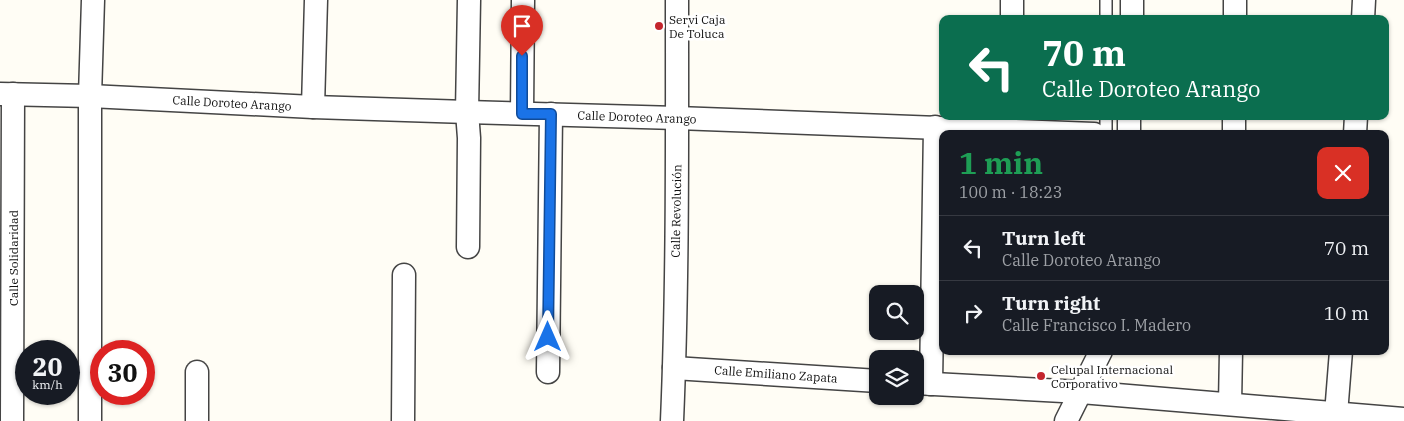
<!DOCTYPE html>
<meta charset="utf-8">
<style>
:root{--surface:#171b24;--page:#242831;--text:#f1f3f6;--muted:#9ea1a6;--line:#363941}
body{margin:0;font-family:"IBM Plex Serif",serif;background:var(--page);color:var(--text);height:100vh;display:flex;flex-direction:column;font-size:19px;white-space:nowrap}
*{box-sizing:border-box;margin:0}
p{font-size:16px;color:var(--muted)}
.icon{flex:none;width:28px;height:28px;fill:none;stroke:currentColor;stroke-width:2;stroke-linecap:round;stroke-linejoin:round}
.map{position:relative;flex:1;overflow:hidden}
.drawer{position:absolute;left:939px;top:130px;width:450px;height:225px;display:flex;flex-direction:column;background:var(--surface);border-radius:10px;box-shadow:0 1px 4px #0004}
.drawer>*{flex:none}
.banner{position:absolute;left:939px;top:15px;width:450px;height:105px;border-radius:10px;box-shadow:0 1px 4px #0004;background:#0b6e4f;color:#fff;overflow:hidden}
.tools{position:absolute;left:869px;top:285px;display:grid;gap:10px}
.tools a{display:grid;place-items:center;width:55px;height:55px;border-radius:10px;background:var(--surface);box-shadow:0 1px 4px #0004;font-size:25px}
.speed{position:absolute;left:15px;top:340px;display:flex;gap:10px;font-size:25px;font-weight:700;text-align:center}
.speed>*{display:grid;place-content:center;width:65px;height:65px;border-radius:50%;background:var(--surface);box-shadow:0 1px 4px #0004;line-height:1}
.speed small{font-size:12px;font-weight:400}
.speed .limit{border:8px solid #d22;background:#fff;color:#111}
.pin{position:absolute;display:grid;place-items:center;width:42px;height:42px;color:#fff;margin:-51px -21px;border-radius:50% 50% 50% 0;rotate:-45deg;box-shadow:0 0 5px #0007}
.pin .icon{rotate:45deg}
.me{position:absolute;width:55px;margin:-28px;rotate:0deg;stroke-linejoin:round;filter:drop-shadow(0 0 4px #0008)}
.turn{display:flex;align-items:center;gap:18px;height:105px;padding:0 20px;font-size:22px}
.turn .icon{width:65px;height:65px;stroke-width:2.5}
.turn b{display:block;font-size:35px;line-height:42px}
.round{display:grid;place-items:center;flex:none;width:52px;height:52px;border-radius:10px;background:var(--page)}
.head{display:flex;align-items:center;justify-content:space-between;height:85px;padding:0 20px}
h1{font-size:30px;font-weight:700;line-height:38px;color:#1e9e55}
ul{padding:0;list-style:none}
li{display:flex;align-items:center;gap:15px;height:65px;padding:0 20px;border-top:1px solid var(--line)}
li div{flex:1}
li b{display:block;font-size:19px}
li em{font-style:normal}
.map>svg:first-child{display:block}
</style>
<div class="map">
<svg width="1404" height="421" viewBox="0 0 1404 421">
<rect width="100%" height="100%" fill="#fffdf5"/>
<g fill="none" stroke-linecap="round" stroke-linejoin="round">
<g stroke="#444" stroke-width="14">
<g id="service">
<path d="M 1106,19 L 1106,0"/>
<path d="M 1106,116 L 1106,134"/>
</g>
</g>
<g stroke="#444" stroke-width="25">
<g id="minor">
<path d="M 1012,19 L 1012,0"/>
<path d="M 1132,19 L 1132,0"/>
<path d="M 1235,19 L 1235,0"/>
<path d="M 1363,19 L 1364,0"/>
<path d="M 0,94 L 90,96 L 313,107 L 467,112 L 677,118 L 1094,134"/>
<path d="M 313,107 L 316,0"/>
<path d="M 522,113 L 523,0"/>
<path d="M 1129,134 L 1129,116"/>
<path d="M 1234,134 L 1234,116"/>
<path d="M 1355,134 L 1356,116"/>
<path d="M 468,247 L 469,138 L 467,112 L 469,0"/>
<path d="M 674,368 L 878,381"/>
<path d="M 197,372 L 197,421"/>
<path d="M 548,372 L 551,114"/>
<path d="M 915,383 L 1081,392 L 1404,419"/>
<path d="M 931,384 L 935,127"/>
<path d="M 1230,404 L 1231,351"/>
<path d="M 1336,414 L 1341,351"/>
<path d="M 12,421 L 13,94"/>
<path d="M 90,421 L 90,96 L 93,0"/>
<path d="M 403,421 L 404,275"/>
<path d="M 672,421 C 678,281 677,140 677,0"/>
<path d="M 1066,421 L 1101,351"/>
</g>
</g>
<use href="#service" stroke="#fff" stroke-width="11"/>
<use href="#minor" stroke="#fff" stroke-width="22"/>
</g>
<g fill="none" stroke-linecap="round" stroke-linejoin="round">
<g stroke="#114b97" stroke-width="12">
<path id="route" d="M 522,56 L 522,114 L 551,114 L 548,337"/>
</g>
<use href="#route" stroke="#1a73e8" stroke-width="9"/>
</g>
<g fill="#c4262e" stroke="#fff" stroke-width="2">
<circle cx="659" cy="26" r="5"/>
<circle cx="1041" cy="376" r="5"/>
</g>
<g text-anchor="middle" dominant-baseline="central" stroke-width="5" stroke-linejoin="round" paint-order="stroke">
<g font-size="12" fill="#111" stroke="#fff" text-anchor="start">
<text x="669" y="19">Servi Caja<tspan x="669" dy="14">De Toluca</tspan></text>
<text x="1051" y="369">Celupal Internacional<tspan x="1051" dy="14">Corporativo</tspan></text>
</g>
<g font-size="12" fill="#111" stroke="#fff">
<text transform="translate(232 103) rotate(3)">Calle Doroteo Arango</text>
<text transform="translate(637 117) rotate(2)">Calle Doroteo Arango</text>
<text transform="translate(676 211) rotate(-89)">Calle Revolución</text>
<text transform="translate(13 258) rotate(-90)">Calle Solidaridad</text>
<text transform="translate(776 374) rotate(4)">Calle Emiliano Zapata</text>
</g>
</g>
</svg>
<div class="tools">
<a><svg class="icon" aria-label="search" viewBox="0 0 24 24"><circle cx="10" cy="10" r="6"/><path d="M15 15l6 6"/></svg></a>
<a><svg class="icon" aria-label="layers" viewBox="0 0 24 24"><path d="M12 4l9 5-9 5-9-5zM3 14l9 5 9-5"/></svg></a>
</div>
<div class="speed"><div>20<small>km/h</small></div><div class="limit">30</div></div>
<div class="pin" style="left:522px;top:56px;background:#d93025"><svg class="icon" aria-label="arrive" viewBox="0 0 24 24"><path d="M6 21V4h12l-3 4 3 4H6"/></svg></div>
<svg class="me" style="left:548px;top:337px" viewBox="-20 -20 40 40"><path d="M0-17L14 15 0 8-14 15z" fill="#1a73e8" stroke="#fff" stroke-width="4"/></svg>
<div class="banner">
<div class="turn"><svg class="icon" aria-label="left" viewBox="0 0 24 24"><path d="M17 20v-9H6M10 6l-5 5 5 5"/></svg><div><b>70 m</b>Calle Doroteo Arango</div></div>
</div>
<section class="drawer">
<div class="head"><div><h1>1 min</h1><p>100 m · 18:23</p></div><a class="round" style="background:#d93025;color:#fff"><svg class="icon" aria-label="close" viewBox="0 0 24 24"><path d="M6 6l12 12M18 6L6 18"/></svg></a></div>
<ul>
<li><svg class="icon" aria-label="left" viewBox="0 0 24 24"><path d="M17 20v-9H6M10 6l-5 5 5 5"/></svg><div><b>Turn left</b><p>Calle Doroteo Arango</p></div><em>70 m</em></li>
<li><svg class="icon" aria-label="right" viewBox="0 0 24 24"><path d="M7 20v-9h11M14 6l5 5-5 5"/></svg><div><b>Turn right</b><p>Calle Francisco I. Madero</p></div><em>10 m</em></li>
</ul>
</section>
</div>
